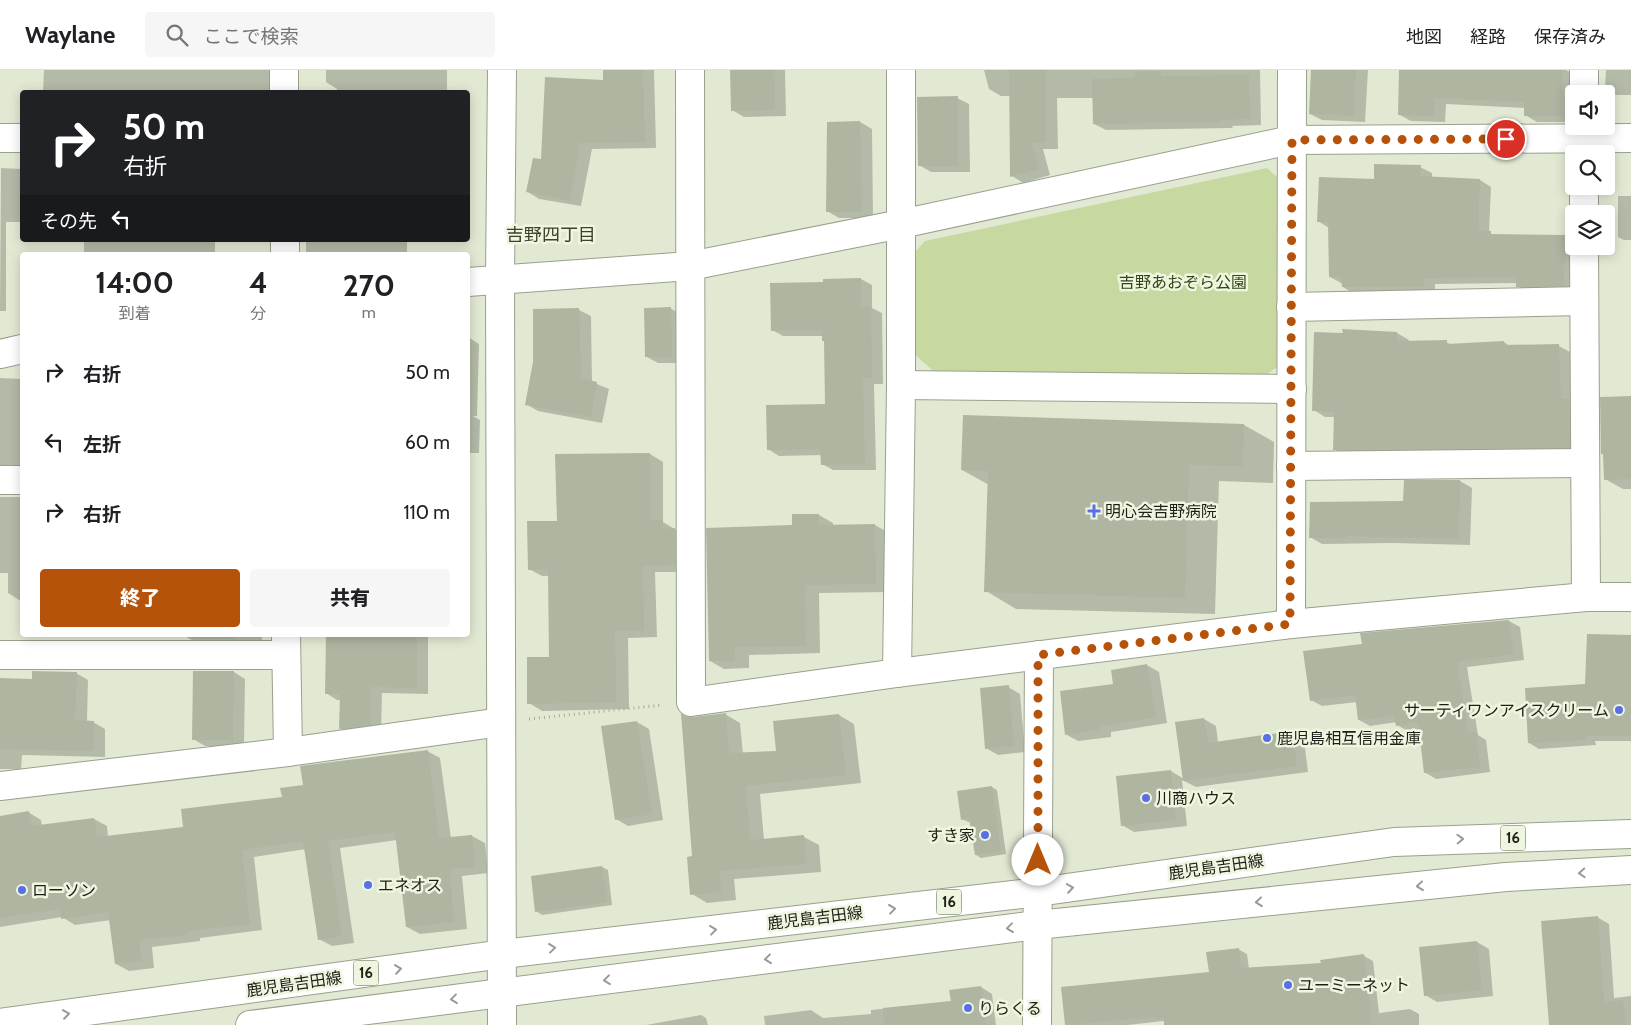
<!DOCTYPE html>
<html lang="ja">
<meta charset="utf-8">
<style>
:root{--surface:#fff;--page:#f6f6f6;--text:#202124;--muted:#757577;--line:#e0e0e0;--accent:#b45309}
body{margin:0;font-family:Cabin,"Noto Sans JP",sans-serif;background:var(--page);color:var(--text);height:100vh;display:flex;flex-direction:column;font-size:19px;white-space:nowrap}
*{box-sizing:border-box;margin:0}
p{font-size:16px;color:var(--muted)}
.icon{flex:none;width:28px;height:28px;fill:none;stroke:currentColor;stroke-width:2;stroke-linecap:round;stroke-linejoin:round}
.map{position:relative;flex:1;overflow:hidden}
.side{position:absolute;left:20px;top:182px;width:450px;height:385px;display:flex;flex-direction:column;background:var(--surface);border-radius:5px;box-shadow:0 2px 12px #0003}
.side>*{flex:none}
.banner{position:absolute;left:20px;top:20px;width:450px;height:152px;border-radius:5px;box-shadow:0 2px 12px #0003;background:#202124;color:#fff;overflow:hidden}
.controls{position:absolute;left:1565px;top:15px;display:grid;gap:10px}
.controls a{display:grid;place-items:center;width:50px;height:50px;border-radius:5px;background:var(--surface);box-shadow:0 2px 12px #0003;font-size:25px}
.pin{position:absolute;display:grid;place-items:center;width:42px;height:42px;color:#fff;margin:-21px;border:2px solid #fff;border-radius:50%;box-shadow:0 1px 5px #0007}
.me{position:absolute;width:55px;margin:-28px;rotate:0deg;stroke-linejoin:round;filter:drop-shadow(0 0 4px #0008)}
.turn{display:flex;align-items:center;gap:18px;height:105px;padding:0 20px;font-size:22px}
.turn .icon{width:65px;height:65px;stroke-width:2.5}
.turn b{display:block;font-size:35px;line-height:42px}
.then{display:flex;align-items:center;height:48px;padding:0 20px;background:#0003;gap:10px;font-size:19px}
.eta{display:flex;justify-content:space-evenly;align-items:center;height:85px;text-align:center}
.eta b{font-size:30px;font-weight:800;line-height:35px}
.action{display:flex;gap:10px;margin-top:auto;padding:10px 20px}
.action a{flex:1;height:58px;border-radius:5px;background:var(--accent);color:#fff;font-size:20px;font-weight:800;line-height:58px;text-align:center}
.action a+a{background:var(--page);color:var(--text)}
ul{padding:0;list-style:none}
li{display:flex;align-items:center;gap:15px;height:70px;padding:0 20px}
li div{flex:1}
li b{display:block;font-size:19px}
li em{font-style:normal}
header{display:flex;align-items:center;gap:30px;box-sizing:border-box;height:70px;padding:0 25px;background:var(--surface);border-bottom:1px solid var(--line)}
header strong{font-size:24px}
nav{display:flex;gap:28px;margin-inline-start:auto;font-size:18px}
.search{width:350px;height:45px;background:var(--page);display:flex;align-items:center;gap:12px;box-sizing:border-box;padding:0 18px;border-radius:5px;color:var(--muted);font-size:19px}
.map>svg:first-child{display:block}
</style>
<header>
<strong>Waylane</strong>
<div class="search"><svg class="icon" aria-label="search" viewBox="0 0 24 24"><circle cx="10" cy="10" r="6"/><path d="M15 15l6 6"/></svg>ここで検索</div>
<nav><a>地図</a><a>経路</a><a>保存済み</a></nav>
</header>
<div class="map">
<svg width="1631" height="955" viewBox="0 0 1631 955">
<rect width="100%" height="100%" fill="#e2e9d3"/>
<path fill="#c7d8a1" d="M 1267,98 L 1279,109 L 1277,297 L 1265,306 L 937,304 L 914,284 L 915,182 L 925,171 Z"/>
<g fill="#0003">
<path d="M 44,0 L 274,0 L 274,22 L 43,22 Z"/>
<path d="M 326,0 L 447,0 L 447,22 L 337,22 L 337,19 L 326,12 Z"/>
<path d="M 604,0 L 654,0 L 656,78 L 592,79 L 581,136 L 539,129 L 528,122 L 542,91 L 605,11 Z"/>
<path d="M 732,0 L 785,0 L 786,46 L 744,47 L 732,40 Z"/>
<path d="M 984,0 L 1260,0 L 1261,55 L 1232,56 L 1233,58 L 1106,60 L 1094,54 L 1094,28 L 1057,28 L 1058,79 L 1043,79 L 1050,105 L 1023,113 L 1012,106 L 1010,26 L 1001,26 L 989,19 Z"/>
<path d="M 1313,0 L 1368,0 L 1365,52 L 1322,50 L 1310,44 Z"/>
<path d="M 1401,0 L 1566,0 L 1573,4 L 1573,52 L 1537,52 L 1525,45 L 1525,38 L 1446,34 L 1445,52 L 1411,51 L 1400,45 Z"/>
<path d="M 1606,0 L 1631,0 L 1631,25 L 1616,25 L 1605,18 Z"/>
<path d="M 957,28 L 969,34 L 970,102 L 931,102 L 919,95 Z"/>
<path d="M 860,52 L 872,59 L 873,148 L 839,148 L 827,141 Z"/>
<path d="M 468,83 L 469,84 L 468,114 Z"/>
<path d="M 1420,97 L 1432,103 L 1432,108 L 1480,110 L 1491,117 L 1489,163 L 1495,165 L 1564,166 L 1574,171 L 1575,222 L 1529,223 L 1518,216 L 1518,213 L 1435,214 L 1435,223 L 1354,224 L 1343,217 L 1343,214 L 1330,207 L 1329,158 L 1318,151 L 1375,110 Z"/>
<path d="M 1,98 L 22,99 L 22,148 L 20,148 L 20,152 L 6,152 L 6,241 L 0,241 Z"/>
<path d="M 1618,126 L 1631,126 L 1631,170 L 1624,170 L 1618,167 Z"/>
<rect x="84" y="170" width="131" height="15"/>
<rect x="306" y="170" width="101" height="15"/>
<path d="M 861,209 L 872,215 L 872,238 L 882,243 L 883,314 L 874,314 L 876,400 L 833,400 L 822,394 L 822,385 L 779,386 L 768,379 L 826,335 L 825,271 L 824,266 L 783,266 L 772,260 L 824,213 Z"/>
<path d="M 670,238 L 682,245 L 683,293 L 658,293 L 647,287 Z"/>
<path d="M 534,240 L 579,240 L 591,246 L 592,312 L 609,319 L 602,353 L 538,341 L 526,334 L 534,292 Z"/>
<path d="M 1397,263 L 1409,270 L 1408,272 L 1446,272 L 1452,275 L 1504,272 L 1511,277 L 1559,276 L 1570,282 L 1572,332 L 1581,384 L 1346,386 L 1334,379 L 1335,347 L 1325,347 L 1314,340 Z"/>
<path d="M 468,267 L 479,274 L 477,346 L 473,346 L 480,350 L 479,383 L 468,383 Z"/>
<path d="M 0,308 L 22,309 L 22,400 L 0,406 Z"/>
<path d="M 1631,327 L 1631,419 L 1623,419 L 1605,409 L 1604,385 L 1602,384 Z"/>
<path d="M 964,347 L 1244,355 L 1274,372 L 1273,413 L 1219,411 L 1215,544 L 1016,539 L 986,521 L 989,415 L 962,400 Z"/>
<path d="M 650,384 L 663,392 L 663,452 L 688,467 L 688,502 L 655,502 L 657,567 L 628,568 L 629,639 L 542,641 L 529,633 L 551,588 L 549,506 L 542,506 L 529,499 L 558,452 Z"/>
<path d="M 1460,411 L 1472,418 L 1470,475 L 1392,473 L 1322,474 L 1310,467 Z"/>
<path d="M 0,427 L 22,427 L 22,530 L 19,530 L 8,523 L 8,503 L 0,503 Z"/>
<path d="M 819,445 L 833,453 L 833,456 L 875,455 L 889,463 L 890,522 L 819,523 L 820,583 L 749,585 L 749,598 L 724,599 L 710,591 L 793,457 Z"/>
<path d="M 1509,551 L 1520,557 L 1524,590 L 1467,597 L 1478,665 L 1486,670 L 1490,702 L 1436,709 L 1426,703 L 1420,659 L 1408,661 L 1397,655 L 1397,652 L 1370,656 L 1359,650 L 1357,632 L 1322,636 L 1311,630 L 1363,575 L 1362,564 Z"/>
<path d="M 183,565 L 262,565 L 262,573 L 195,572 Z"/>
<path d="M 327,565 L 428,565 L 428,624 L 382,623 L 381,661 L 352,665 L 340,658 L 341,630 L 337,630 L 326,623 Z"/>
<path d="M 1631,566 L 1631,671 L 1595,671 L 1596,675 L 1539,679 L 1529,673 L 1586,615 Z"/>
<path d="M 1147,595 L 1159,602 L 1167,653 L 1111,662 L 1111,667 L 1078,671 L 1067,665 L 1115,615 L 1112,601 Z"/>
<path d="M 234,602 L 245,609 L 244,676 L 205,676 L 193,669 Z"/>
<path d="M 76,603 L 88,610 L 87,652 L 93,652 L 105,659 L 105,687 L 22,685 L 21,699 L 0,699 L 0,609 L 33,610 Z"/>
<path d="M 1008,617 L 1020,624 L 1025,682 L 998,685 L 986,678 Z"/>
<path d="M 725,644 L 740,653 L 743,684 L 777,682 L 839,645 L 854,654 L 861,713 L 760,724 L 764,770 L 804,767 L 819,775 L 821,802 L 734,809 L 736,830 L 707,833 L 692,824 L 693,788 L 686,648 Z"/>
<path d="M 1204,649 L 1216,656 L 1218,672 L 1292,663 L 1304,670 L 1308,702 L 1196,717 L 1182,710 L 1187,756 L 1134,762 L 1122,755 L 1171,701 L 1184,709 L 1177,653 Z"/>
<path d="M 637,652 L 649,659 L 663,750 L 628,756 L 616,749 Z"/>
<path d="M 427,681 L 440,688 L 451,768 L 472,766 L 485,773 L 488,803 L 462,806 L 467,859 L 420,864 L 407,857 L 397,770 L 340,778 L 354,873 L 332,876 L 319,869 L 306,779 L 254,787 L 262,860 L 200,868 L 200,871 L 152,877 L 154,898 L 129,901 L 116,894 L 111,850 L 75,855 L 62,847 L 0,857 L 0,747 L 28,742 L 41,750 L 42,756 L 94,749 L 107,756 L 108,767 L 184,758 L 283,728 L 304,716 Z"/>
<path d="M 992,717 L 997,720 L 1006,784 L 981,788 L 976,785 L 971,752 L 968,752 L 962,749 Z"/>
<path d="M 602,797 L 608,800 L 612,835 L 542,845 L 536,841 L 532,807 Z"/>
<path d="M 1597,847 L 1609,854 L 1614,928 L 1631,926 L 1631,955 L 1552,955 Z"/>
<path d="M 1477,872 L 1489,879 L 1493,926 L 1437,932 L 1425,925 Z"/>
<path d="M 1238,879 L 1247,884 L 1249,899 L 1322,894 L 1364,886 L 1373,891 L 1379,943 L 1410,939 L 1419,944 L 1419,955 L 1248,955 L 1166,953 L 1163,951 L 1128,955 L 1066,955 L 1062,918 L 1210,903 Z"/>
<path d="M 981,917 L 992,924 L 996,955 L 765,955 L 764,946 L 811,940 L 823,948 L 871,944 L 871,940 L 952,932 Z"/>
<path d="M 701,945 L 706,948 L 708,955 L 646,955 Z"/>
</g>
<g fill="#aeb5a1">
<path d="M 603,0 L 643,0 L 645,72 L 580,73 L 570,131 L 526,122 L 533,88 L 541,89 L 545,7 L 603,10 Z"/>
<path d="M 730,0 L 774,0 L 775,40 L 731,41 Z"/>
<path d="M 1009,0 L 1046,0 L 1046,73 L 1032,73 L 1039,99 L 1010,107 Z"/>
<path d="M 1311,0 L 1356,0 L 1354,46 L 1309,44 Z"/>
<path d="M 1399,0 L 1562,0 L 1562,46 L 1524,46 L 1524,32 L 1434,28 L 1434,46 L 1398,45 Z"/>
<path d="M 1161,1 L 1161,6 L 1249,5 L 1250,49 L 1221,50 L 1221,52 L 1093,54 L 1092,9 L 1135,8 L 1135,2 Z"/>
<path d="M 958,26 L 958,96 L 918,96 L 917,27 Z"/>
<path d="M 860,51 L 862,142 L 826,142 L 827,52 Z"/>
<path d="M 1374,94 L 1421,95 L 1420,106 L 1480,109 L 1478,161 L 1491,161 L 1491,164 L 1565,165 L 1564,216 L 1516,217 L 1516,207 L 1424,208 L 1424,217 L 1342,217 L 1341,207 L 1329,207 L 1328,152 L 1317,152 L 1319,107 L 1374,109 Z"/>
<path d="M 861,208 L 861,236 L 871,236 L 872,308 L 863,308 L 865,394 L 821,395 L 820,379 L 767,380 L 766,335 L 825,334 L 824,271 L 822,271 L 822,260 L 771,261 L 770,213 L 823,212 L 823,209 Z"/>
<path d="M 671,237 L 672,287 L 645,287 L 644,238 Z"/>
<path d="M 579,238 L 581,308 L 597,312 L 591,347 L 525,335 L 533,292 L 533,239 Z"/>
<path d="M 1342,259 L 1397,262 L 1397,271 L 1447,270 L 1447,274 L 1504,271 L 1504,275 L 1559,274 L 1561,329 L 1569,329 L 1570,378 L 1333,380 L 1334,342 L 1312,341 L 1314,262 L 1343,263 Z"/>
<path d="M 1631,326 L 1631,409 L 1604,410 L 1603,384 L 1601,384 L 1600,327 Z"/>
<path d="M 963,345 L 1244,354 L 1243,396 L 1189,395 L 1185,528 L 984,522 L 988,401 L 961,400 Z"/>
<path d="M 650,383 L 651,450 L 663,450 L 663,459 L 675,458 L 675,495 L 643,496 L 644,561 L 615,561 L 616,632 L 527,634 L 527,587 L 549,587 L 548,499 L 528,500 L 527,451 L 557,451 L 555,384 Z"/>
<path d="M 1404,410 L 1460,410 L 1459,469 L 1379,467 L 1346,466 L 1346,468 L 1309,468 L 1310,432 L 1403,431 Z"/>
<path d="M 792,444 L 819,444 L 819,455 L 875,454 L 876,514 L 805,515 L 806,576 L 735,577 L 735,591 L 709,591 L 706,458 L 792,455 Z"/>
<path d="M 1509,550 L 1514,584 L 1457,592 L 1468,663 L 1476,662 L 1480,697 L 1424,703 L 1418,652 L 1396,656 L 1394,646 L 1358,650 L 1355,625 L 1310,631 L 1303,581 L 1362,574 L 1360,563 Z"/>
<path d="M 1587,564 L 1631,565 L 1631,666 L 1586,666 L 1586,670 L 1528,673 L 1525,618 L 1585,614 Z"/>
<rect x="193" y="565" width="42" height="4"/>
<path d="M 326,565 L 417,565 L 417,618 L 371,617 L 370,655 L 339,659 L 340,624 L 325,624 Z"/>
<path d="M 1147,594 L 1156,647 L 1100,656 L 1100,660 L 1065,665 L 1060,621 L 1113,614 L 1111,600 Z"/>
<path d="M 32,601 L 77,602 L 75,650 L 94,651 L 94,681 L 0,679 L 0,608 L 32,609 Z"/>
<path d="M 193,601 L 234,601 L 233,670 L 192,670 Z"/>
<path d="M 1009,615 L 1014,676 L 985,679 L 980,618 Z"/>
<path d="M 681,643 L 685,646 L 693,647 L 726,643 L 729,683 L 776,681 L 773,651 L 839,644 L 846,705 L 746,716 L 750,770 L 804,765 L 806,794 L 720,801 L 721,822 L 690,825 L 687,787 L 692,786 Z"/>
<path d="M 1204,648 L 1208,673 L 1292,661 L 1297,696 L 1183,711 L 1175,652 Z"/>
<path d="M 637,651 L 652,744 L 615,750 L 601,656 Z"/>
<path d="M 428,680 L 439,768 L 472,765 L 475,797 L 450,799 L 454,852 L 406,857 L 395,762 L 328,771 L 342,866 L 318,870 L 303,771 L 242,780 L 250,854 L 188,861 L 188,865 L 139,870 L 142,891 L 115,894 L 108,842 L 61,849 L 60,839 L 0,848 L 0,746 L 29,741 L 31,756 L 94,748 L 97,767 L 183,757 L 181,739 L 282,727 L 280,718 L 303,715 L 300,696 Z"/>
<path d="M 1171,700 L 1176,750 L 1121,756 L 1116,706 Z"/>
<path d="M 992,716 L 1001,781 L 975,785 L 969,748 L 961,750 L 957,721 Z"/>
<path d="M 602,796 L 607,832 L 535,842 L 531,806 Z"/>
<path d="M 1598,846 L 1604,932 L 1623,930 L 1626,955 L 1549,955 L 1541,851 Z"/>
<path d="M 1477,871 L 1482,920 L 1424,926 L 1419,877 Z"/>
<path d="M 1239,878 L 1241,898 L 1321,893 L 1320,890 L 1364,884 L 1372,955 L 1164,955 L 1164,948 L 1156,949 L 1156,947 L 1065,955 L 1061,917 L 1209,902 L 1206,882 Z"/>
<path d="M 981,916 L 986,955 L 884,955 L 883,938 L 951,931 L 949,920 Z"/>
</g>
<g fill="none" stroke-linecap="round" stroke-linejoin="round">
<g stroke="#99a08c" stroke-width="30">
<g id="minor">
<path d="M 284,0 L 284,22"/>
<path d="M 502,0 L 500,210 L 502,955"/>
<path d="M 690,0 L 691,632 L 897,603 L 1291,554 L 1586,527 L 1631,527"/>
<path d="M 1584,0 L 1584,24"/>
<path d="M 0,68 L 22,68"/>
<path d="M 1584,116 L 1584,144"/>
<path d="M 285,170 L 285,185"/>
<path d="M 1584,176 L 1586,527"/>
<path d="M 468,212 L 690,196 L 901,154 L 1291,70 L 1631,68"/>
<path d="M 1291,237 L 1584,231"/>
<path d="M 0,284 L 22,279"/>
<path d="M 901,315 L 1292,319"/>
<path d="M 1291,396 L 1584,393"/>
<path d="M 0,410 L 22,410"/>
<path d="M 1291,554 L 1292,0"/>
<path d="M 286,565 L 288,682"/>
<path d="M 0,585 L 286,585"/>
<path d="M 897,603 L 901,315 L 901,0"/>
<path d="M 0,716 L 288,682 L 501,652"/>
<path d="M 1037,955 L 1039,585"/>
</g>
</g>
<g stroke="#99a08c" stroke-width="30">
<g id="major">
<path d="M 0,953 L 503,884 L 1038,822 L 1394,772 L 1631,764"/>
<path d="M 250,955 L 1037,855 L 1506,807 L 1631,800"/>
</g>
</g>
<path stroke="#a4aa98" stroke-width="3" stroke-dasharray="1 4" stroke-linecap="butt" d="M 529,649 L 662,635"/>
<use href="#minor" stroke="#fff" stroke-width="28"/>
<use href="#major" stroke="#fff" stroke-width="28"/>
</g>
<defs><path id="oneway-chevron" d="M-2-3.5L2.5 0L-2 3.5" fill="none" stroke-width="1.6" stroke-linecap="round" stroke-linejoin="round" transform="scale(1.25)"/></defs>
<g stroke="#999a97">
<use href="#oneway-chevron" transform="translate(1460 769) rotate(-2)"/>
<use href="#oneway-chevron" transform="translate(1582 803) rotate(177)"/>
<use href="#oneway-chevron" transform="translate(1420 816) rotate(174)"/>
<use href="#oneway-chevron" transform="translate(1070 818) rotate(-8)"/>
<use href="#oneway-chevron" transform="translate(1259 832) rotate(174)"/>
<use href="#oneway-chevron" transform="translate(892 839) rotate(-7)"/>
<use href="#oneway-chevron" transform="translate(1010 858) rotate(173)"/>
<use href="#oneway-chevron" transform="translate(713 860) rotate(-7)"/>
<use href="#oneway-chevron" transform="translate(552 878) rotate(-7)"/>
<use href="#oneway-chevron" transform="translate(768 889) rotate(173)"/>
<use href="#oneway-chevron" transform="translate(398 899) rotate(-8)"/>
<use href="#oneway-chevron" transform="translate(607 910) rotate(173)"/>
<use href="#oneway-chevron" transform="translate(454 929) rotate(173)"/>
<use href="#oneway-chevron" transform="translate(66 944) rotate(-8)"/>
</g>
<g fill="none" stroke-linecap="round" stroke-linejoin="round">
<path stroke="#b45309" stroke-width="9" stroke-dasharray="0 16.2" d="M 1038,790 L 1038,585 L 1290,554 L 1292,70 L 1506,69"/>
</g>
<g fill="#5a6fe6" stroke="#eff6e0" stroke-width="2">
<path d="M1091.5 433.5h5v5h5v5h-5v5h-5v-5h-5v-5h5z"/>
<circle cx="1619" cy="640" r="5"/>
<circle cx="1267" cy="668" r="5"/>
<circle cx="1146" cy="728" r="5"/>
<circle cx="985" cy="765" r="5"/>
<circle cx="368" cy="815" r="5"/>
<circle cx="22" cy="820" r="5"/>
<circle cx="1288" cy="915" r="5"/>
<circle cx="968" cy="938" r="5"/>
</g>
<g text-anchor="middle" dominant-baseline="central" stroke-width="5" stroke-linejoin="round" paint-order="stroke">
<g fill="#eff6e0" stroke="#5b6053" stroke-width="1">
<rect x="1500.5" y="755.5" width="25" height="25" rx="4"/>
<rect x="936.5" y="819.5" width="25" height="25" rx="4"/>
<rect x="353.5" y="890.5" width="25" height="25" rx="4"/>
</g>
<g font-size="15" font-weight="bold" fill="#1c1f17">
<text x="1513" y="768">16</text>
<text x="949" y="832">16</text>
<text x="366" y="903">16</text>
</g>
<g font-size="16" fill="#374315" stroke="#eff6e0">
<text x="1183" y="212">吉野あおぞら公園</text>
</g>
<g font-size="16" fill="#1c1f17" stroke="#eff6e0" text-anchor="start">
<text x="1105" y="441">明心会吉野病院</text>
<text x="1609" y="640" text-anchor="end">サーティワンアイスクリーム</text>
<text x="1277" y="668">鹿児島相互信用金庫</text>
<text x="1156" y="728">川商ハウス</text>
<text x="975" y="765" text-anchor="end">すき家</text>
<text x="378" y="815">エネオス</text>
<text x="32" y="820">ローソン</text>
<text x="1298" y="915">ユーミーネット</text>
<text x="978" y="938">りらくる</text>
</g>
<g font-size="16" fill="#1c1f17" stroke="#eff6e0">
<text transform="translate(1216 797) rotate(-8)">鹿児島吉田線</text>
<text transform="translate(815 848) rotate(-7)">鹿児島吉田線</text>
<text transform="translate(294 914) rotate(-8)">鹿児島吉田線</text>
</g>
<g font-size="18" fill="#3b412f" stroke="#eff6e0">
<text x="551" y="165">吉野四丁目</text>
</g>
</g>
</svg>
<div class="controls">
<a><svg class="icon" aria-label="sound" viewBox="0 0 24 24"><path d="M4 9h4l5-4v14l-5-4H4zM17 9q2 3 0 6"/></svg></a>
<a><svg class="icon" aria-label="search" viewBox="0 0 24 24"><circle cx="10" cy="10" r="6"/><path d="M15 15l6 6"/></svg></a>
<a><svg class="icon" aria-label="layers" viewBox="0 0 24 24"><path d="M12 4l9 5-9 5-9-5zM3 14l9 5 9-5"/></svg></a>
</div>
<div class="pin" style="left:1506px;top:69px;background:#d93025"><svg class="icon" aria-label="arrive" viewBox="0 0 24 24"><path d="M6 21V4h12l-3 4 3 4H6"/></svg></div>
<svg class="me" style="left:1038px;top:790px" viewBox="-20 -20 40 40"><circle r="19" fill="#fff"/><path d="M0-13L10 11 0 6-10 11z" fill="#b45309"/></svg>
<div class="banner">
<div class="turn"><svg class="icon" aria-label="right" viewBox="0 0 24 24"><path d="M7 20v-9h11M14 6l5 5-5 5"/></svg><div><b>50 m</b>右折</div></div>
<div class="then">その先<svg class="icon" aria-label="left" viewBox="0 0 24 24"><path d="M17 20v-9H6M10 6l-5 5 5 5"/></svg></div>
</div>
<section class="side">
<div class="eta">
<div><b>14:00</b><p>到着</p></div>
<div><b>4</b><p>分</p></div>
<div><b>270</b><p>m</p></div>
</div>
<ul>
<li><svg class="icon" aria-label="right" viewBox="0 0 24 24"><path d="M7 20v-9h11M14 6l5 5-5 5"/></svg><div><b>右折</b></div><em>50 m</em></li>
<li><svg class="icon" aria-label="left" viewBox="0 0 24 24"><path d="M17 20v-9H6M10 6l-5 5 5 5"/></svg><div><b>左折</b></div><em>60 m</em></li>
<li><svg class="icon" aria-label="right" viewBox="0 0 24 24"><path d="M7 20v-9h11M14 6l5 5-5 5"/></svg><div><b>右折</b></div><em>110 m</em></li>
</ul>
<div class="action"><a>終了</a><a>共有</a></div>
</section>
</div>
